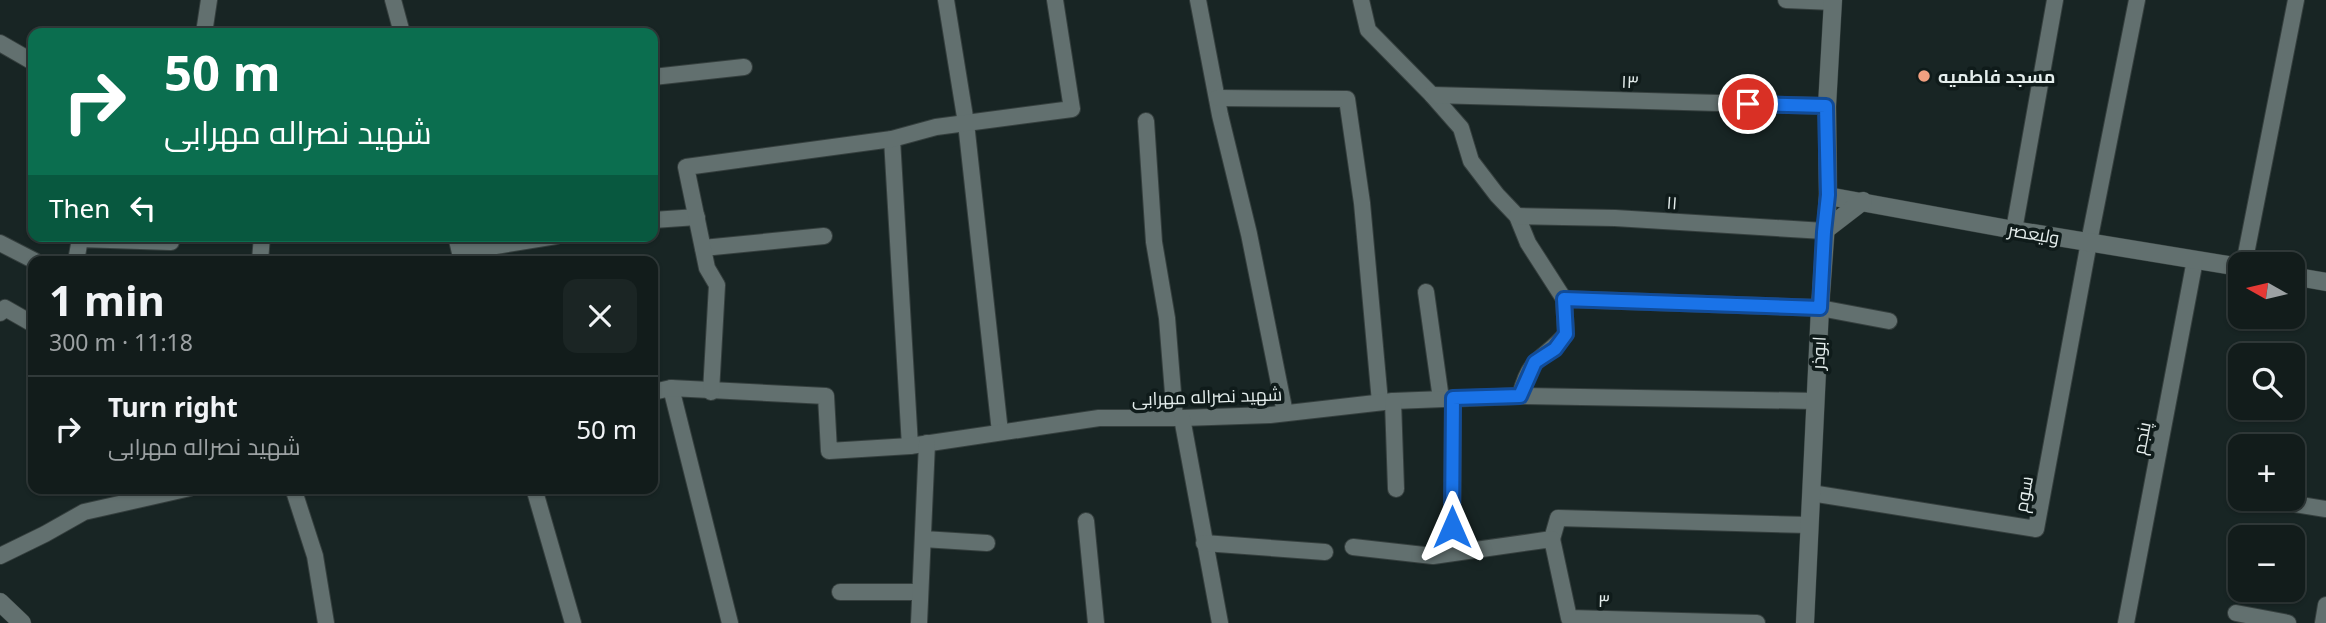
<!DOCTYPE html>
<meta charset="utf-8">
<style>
:root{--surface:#121c1b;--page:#1b2524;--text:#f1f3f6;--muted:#9ca1a3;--line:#313a3a}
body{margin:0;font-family:"Noto Sans",Cairo,sans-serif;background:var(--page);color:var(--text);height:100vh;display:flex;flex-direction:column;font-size:26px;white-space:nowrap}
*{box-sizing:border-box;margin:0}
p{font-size:23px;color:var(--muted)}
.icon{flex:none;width:38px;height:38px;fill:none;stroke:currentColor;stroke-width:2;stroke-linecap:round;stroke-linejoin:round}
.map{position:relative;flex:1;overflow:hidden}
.details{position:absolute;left:28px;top:256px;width:630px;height:238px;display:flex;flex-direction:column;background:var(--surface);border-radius:14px;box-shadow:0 2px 5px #0004,0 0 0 2px var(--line)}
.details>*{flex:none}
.banner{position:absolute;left:28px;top:28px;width:630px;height:214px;border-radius:14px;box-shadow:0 2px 5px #0004,0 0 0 2px var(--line);background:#0b6e4f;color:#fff;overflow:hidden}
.needle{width:46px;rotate:278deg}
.controls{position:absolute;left:2228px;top:252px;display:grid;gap:14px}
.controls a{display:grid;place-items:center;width:77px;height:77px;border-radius:14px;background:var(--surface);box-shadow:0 2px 5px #0004,0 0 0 2px var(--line);font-size:35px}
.pin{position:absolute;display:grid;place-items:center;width:60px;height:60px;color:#fff;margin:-30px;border:4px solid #fff;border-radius:50%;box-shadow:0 2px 7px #0007}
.me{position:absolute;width:77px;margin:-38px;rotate:0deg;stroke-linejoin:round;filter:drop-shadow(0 0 5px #0008)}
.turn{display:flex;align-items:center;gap:24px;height:147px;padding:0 21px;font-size:32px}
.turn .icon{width:91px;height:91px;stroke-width:2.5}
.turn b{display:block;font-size:49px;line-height:60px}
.then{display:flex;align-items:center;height:66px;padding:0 21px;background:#0003;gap:14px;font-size:26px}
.round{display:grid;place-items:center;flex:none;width:74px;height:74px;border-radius:14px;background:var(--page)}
.headline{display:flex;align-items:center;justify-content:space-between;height:119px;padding:0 21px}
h1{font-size:42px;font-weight:700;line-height:52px}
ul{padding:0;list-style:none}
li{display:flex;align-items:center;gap:21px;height:105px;padding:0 21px;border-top:2px solid var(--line)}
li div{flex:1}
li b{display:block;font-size:26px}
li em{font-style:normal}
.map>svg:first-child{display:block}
</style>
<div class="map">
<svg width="2326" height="623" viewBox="0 0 2326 623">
<rect width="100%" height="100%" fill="#182524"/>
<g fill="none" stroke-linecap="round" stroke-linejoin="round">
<g stroke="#353f3e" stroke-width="18">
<g id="street">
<path d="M 393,0 L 402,33"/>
<path d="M 946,0 L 966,123 L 1000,432"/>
<path d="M 1198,0 L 1220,115 L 1249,234 L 1285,413"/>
<path d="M 1361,0 L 1368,30 L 1432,95 L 1461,128 L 1471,161 L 1497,195 L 1517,216 L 1528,243 L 1564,299 L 1566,334 C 1557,345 1548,351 1537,361 C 1528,369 1523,384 1520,396"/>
<path d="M 1786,0 L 1833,2"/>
<path d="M 204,33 L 209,0"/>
<path d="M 0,43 L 33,62"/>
<path d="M 653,77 L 744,67"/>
<path d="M 1432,95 L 1827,106"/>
<path d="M 1217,98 L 1347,99 L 1362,203 L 1380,402"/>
<path d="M 1146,121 L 1154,242 L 1167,318 L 1175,418"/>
<path d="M 892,139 L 910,446"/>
<path d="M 1517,216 L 1615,218 L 1824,231"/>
<path d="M 653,220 L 697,217"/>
<path d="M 2014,230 L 2055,0"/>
<path d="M 456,236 L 462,261"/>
<path d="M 0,243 L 35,261"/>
<path d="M 703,248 L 824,236"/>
<path d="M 460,252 L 556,236"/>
<path d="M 76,261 L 80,239 L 171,242 L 172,236"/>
<path d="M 260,261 L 262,236"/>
<path d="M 2244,264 L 2296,0"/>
<path d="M 1426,292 L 1441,399"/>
<path d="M 1564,299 L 1820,308 L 1889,321"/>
<path d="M 0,313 L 5,308 L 33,324"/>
<path d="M 671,388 L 730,623"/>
<path d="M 653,392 L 671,388 L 826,396 L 829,451 L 910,446 L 1099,418 L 1182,418 L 1270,415 L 1393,401 L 1520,396 L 1815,401"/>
<path d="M 711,392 L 717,285 L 707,268 L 686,167 L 892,139 L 936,127 L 1072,109 L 1055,0"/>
<path d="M 1393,401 L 1396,489"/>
<path d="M 1182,418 L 1220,623"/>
<path d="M 293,488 L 315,556 L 326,623"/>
<path d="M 534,488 L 573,623"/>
<path d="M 1811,493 L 2036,529 L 2089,242 L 2137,0"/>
<path d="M 2263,499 L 2326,509"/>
<path d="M 1086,521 L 1096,623"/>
<path d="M 923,539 L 987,543"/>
<path d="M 1552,539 L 1558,518 L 1809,525"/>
<path d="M 1204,543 L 1325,552"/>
<path d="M 1353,547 L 1433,556 L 1552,539 L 1569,618 L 1757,623"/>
<path d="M 1452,553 L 1453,398"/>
<path d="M 0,556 L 45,534 L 84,512 L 190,488"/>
<path d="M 840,592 L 920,592"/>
<path d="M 2236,613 L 2288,623"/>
<path d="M 919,623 L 927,443"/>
<path d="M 2126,623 L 2195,260"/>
<path d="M 2323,623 L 2326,605"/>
</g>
</g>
<g stroke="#353f3e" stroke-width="19">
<g id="secondary">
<path d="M 1828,196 L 2014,230 L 2240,267"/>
<path d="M 1824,231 L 1863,201"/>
<path d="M 2292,276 L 2326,282"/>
<path d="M 0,602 L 22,623"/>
<path d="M 1805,623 L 1820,308 L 1828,196 L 1827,106 L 1833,0"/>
</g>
</g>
<use href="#street" stroke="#62706f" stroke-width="16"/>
<use href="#secondary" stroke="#62706f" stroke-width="18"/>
</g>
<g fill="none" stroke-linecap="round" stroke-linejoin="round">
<g stroke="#114b97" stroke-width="18">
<path id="route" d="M 1452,527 L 1453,398 L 1520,396 L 1535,362 L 1555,349 L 1566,334 L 1564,299 L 1820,308 L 1824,232 L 1828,195 L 1826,106 L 1748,104"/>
</g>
<use href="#route" stroke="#1a73e8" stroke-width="12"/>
</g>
<circle fill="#f2a080" stroke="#0f1b1a" stroke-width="2.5" cx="1924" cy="76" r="7"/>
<g text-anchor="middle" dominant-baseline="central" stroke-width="7" stroke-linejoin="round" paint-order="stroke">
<g font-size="18" font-weight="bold" fill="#e4edec" stroke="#0f1b1a" text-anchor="start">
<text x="1938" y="76">مسجد فاطمیه</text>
</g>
<g font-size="18" fill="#e4edec" stroke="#0f1b1a">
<text transform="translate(1630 81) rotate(2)">۱۳</text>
<text transform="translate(1672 202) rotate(4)">۱۱</text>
<text transform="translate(2034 233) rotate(10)">ولیعصر</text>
<text transform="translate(1818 353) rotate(-87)">ابوذر</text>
<text transform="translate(1207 396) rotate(-2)">شهید نصراله مهرابی</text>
<text transform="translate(2141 438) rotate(-79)">پنجم</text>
<text transform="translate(2023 494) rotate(-80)">سوم</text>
<text transform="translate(1604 600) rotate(1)">۳</text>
</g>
</g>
</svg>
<div class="controls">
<a><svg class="needle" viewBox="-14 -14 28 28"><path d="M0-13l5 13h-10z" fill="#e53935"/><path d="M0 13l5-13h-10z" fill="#9ca1a3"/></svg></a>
<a><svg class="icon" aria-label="search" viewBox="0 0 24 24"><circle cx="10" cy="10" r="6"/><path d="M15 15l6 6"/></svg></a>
<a>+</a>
<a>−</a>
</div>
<div class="pin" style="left:1748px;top:104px;background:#d93025"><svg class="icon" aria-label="arrive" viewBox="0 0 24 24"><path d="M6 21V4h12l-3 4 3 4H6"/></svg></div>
<svg class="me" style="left:1452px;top:527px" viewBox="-20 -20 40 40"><path d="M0-17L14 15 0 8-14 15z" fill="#1a73e8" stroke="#fff" stroke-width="4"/></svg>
<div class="banner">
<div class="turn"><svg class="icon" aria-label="right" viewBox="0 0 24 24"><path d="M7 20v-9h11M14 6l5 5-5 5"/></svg><div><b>50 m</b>شهید نصراله مهرابی</div></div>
<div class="then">Then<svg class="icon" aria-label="left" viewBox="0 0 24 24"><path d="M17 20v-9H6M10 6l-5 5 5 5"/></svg></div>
</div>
<section class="details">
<div class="headline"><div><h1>1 min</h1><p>300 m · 11:18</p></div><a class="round"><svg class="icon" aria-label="close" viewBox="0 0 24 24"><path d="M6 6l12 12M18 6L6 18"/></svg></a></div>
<ul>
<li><svg class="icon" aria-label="right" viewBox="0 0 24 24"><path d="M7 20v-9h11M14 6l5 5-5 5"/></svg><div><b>Turn right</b><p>شهید نصراله مهرابی</p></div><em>50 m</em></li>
</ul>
</section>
</div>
